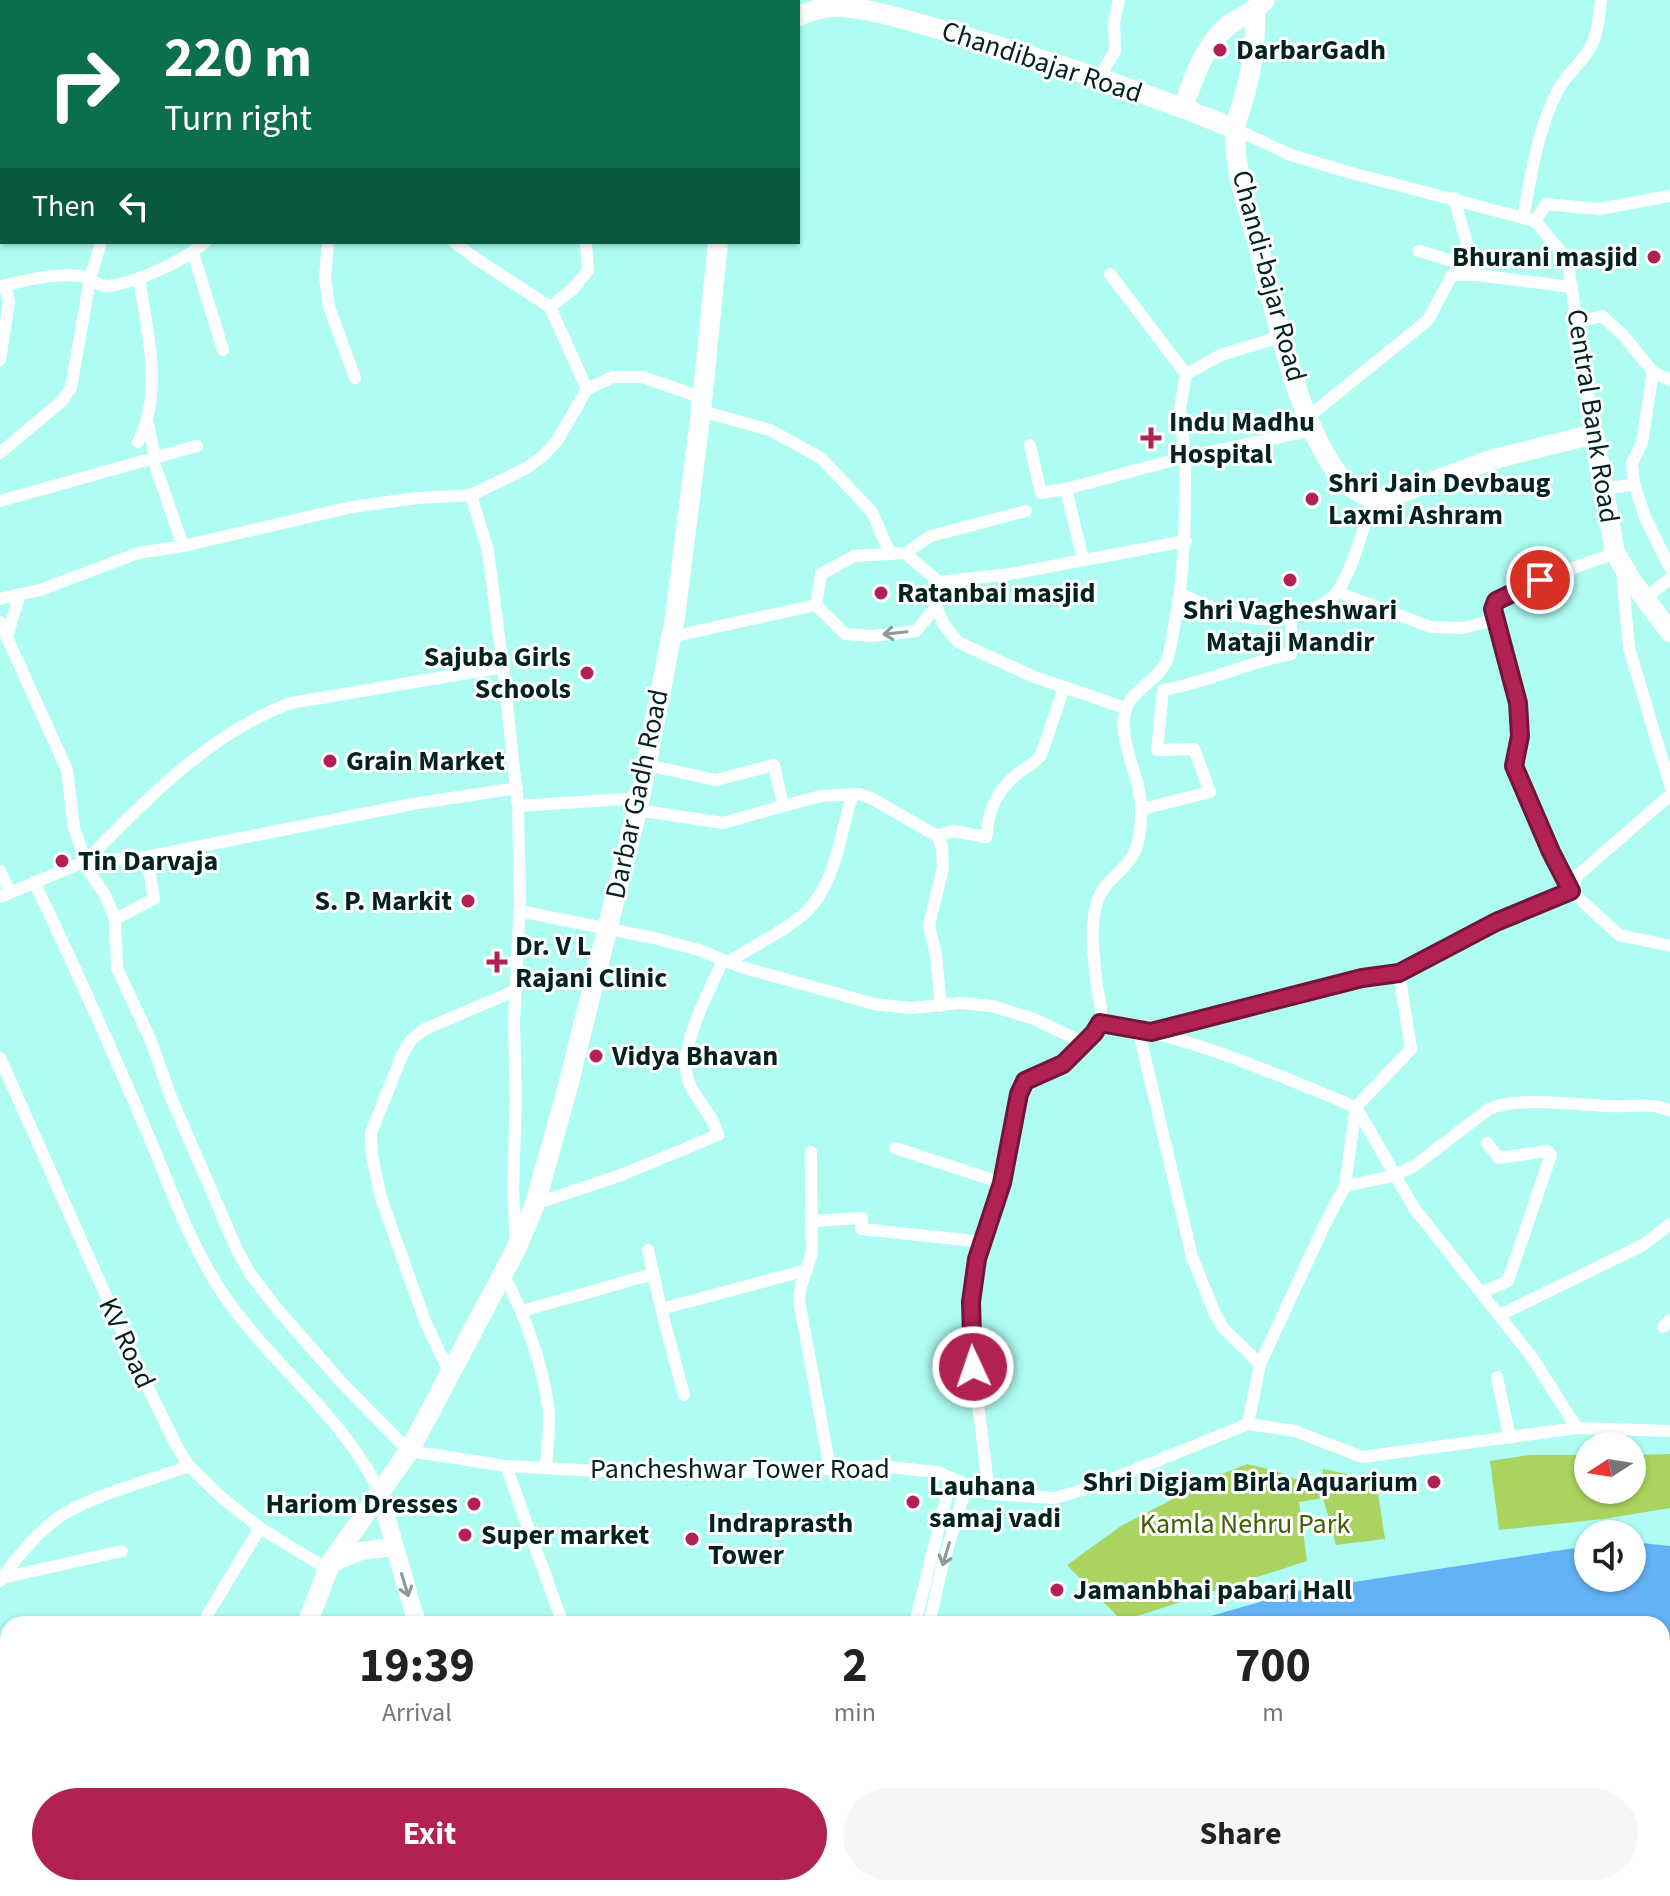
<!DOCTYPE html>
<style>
:root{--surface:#fff;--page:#f6f6f6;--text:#222;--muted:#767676;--accent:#b12154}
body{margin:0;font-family:"Source Sans 3",sans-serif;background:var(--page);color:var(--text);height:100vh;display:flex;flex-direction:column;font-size:30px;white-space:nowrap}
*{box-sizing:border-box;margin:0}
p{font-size:26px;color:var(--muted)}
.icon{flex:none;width:44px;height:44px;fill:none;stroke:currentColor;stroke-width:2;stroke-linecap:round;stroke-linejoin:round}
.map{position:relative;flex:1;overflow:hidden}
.drawer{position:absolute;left:0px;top:1616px;width:1670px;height:280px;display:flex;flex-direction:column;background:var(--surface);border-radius:24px 24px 0 0;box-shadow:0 2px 6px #0004}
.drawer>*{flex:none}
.top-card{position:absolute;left:0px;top:0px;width:800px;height:244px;box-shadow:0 2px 6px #0004;background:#0b6e4f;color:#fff;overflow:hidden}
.needle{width:52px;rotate:258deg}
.fabs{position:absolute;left:1574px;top:1432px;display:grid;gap:16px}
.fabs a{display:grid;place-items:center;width:72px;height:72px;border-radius:50%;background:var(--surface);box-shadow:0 2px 6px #0004;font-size:40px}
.pin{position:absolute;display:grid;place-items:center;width:68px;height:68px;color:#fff;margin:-34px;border:4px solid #fff;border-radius:50%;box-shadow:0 2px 8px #0007}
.me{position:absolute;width:88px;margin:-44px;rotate:357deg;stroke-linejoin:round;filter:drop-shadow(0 0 6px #0008)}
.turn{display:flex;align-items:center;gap:28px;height:168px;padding:0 32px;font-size:36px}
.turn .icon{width:104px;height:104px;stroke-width:2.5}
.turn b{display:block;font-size:56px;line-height:68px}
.then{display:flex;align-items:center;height:76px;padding:0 32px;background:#0003;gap:16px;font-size:30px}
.eta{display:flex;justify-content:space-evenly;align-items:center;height:136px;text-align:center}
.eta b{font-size:48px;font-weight:700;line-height:56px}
.button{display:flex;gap:16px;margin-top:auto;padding:16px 32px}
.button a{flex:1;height:92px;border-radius:48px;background:var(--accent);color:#fff;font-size:32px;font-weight:700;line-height:92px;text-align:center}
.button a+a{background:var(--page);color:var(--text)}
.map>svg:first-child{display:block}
</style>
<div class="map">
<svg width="1670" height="1896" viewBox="0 0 1670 1896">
<rect width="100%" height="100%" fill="#aefcf2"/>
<g fill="#aad45f">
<path d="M 1670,1454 L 1670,1508 L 1603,1519 L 1499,1530 L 1490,1461 L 1530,1455 L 1588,1455 L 1588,1490 L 1632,1490 L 1632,1455 Z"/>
<path d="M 1247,1464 L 1276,1471 L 1300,1481 L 1298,1492 L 1322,1488 L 1323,1469 L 1376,1480 L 1385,1539 L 1336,1545 L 1323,1498 L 1299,1502 L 1307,1561 L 1122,1621 L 1067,1565 L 1121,1526 L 1217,1476 Z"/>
</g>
<path fill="#63b2f5" d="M 1632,1542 L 1670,1546 L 1670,1896 L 1083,1896 L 1084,1888 L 1662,1888 L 1662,1624 L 1183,1624 L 1302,1590 L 1588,1546 L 1588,1578 L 1632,1578 Z"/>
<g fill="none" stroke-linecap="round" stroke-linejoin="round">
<g stroke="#fff" stroke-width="12">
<path d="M 253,0 L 255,2"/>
<path d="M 691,0 L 692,2"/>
<path d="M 225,2 L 226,0"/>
<path d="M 408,2 L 408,0"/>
<path d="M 1098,79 L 1115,51 L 1114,23 L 1119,0"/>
<path d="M 1235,129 L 1291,155 L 1344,171 L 1535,221 L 1567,259 L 1594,434"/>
<path d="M 0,138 L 2,137"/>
<path d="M 1454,198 L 1476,275"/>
<path d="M 1523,218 C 1531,176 1537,131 1557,92 C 1565,75 1581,64 1590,48 C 1598,35 1599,15 1601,0"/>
<path d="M 1535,221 L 1546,204 L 1599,209 L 1670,196"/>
<path d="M 328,242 L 325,277 L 329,307 L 355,378"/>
<path d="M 454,242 L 475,258 L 550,307 L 587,389"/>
<path d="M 1419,251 C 1438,256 1454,263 1474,265"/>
<path d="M 193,253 L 223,350"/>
<path d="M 1110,274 L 1186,374"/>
<path d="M 0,287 C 24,280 55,273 80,276 C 91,278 98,287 109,286 C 138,282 184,261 205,242"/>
<path d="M 550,307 L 574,288 L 588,270 L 586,242"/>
<path d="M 1577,322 L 1602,316 L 1623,335 L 1653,372 L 1670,380"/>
<path d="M 0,360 L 9,301 L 5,285"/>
<path d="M 1653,372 L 1642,443 L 1632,463 L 1634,484 L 1645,517 L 1670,568"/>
<path d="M 701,411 L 770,430 L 821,458 L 872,512 L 890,554"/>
<path d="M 1308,417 L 1428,320 L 1452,275 L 1476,275 L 1572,287"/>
<path d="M 148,424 L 155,457"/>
<path d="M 138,442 C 164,392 147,331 139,278"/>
<path d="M 1030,445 L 1041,493 L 1066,489 L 1083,559"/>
<path d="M 0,453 L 62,401 L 71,388 L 90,279 L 101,242"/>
<path d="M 156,468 L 183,546"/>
<path d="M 1066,489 L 1185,457 L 1180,408 L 1186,374 L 1221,355 L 1282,336"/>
<path d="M 1604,489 L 1634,484"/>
<path d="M 471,495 L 488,551 L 503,667"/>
<path d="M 0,501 L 197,446"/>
<path d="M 905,553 L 931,536 L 1026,511"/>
<path d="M 1615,553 L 1540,580 L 1496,601 L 1493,609 L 1494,620 L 1518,703 L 1520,726 L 1514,766 L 1551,852 L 1571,891 L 1619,935 L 1670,946"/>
<path d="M 1622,571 L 1629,648 L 1670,785"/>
<path d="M 1337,592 L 1431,627 L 1463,628 L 1494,620"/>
<path d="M 1180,594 C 1223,614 1273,632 1317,607 C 1324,604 1332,598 1337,592 C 1353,570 1364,525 1373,499"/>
<path d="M 0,599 L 40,590 L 138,553 L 183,546 L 352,507 L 417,498 L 471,495 L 525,469 L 543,456 L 557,441 L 587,389 L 613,377 L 643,377 L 702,398"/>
<path d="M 1645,599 L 1670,578"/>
<path d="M 816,605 L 821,574 L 854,556 L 905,553 L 939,582 L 1010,574 L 1186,541"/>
<path d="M 816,605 L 845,634 L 872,636 L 916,631 L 936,607 L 939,582"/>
<path d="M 936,607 L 944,625 L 958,642 L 1032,676 L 1125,708"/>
<path d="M 0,622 L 67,770 L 74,828 L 91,874 L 105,895 L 115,919 L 117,968 L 151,1041 L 170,1095 L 237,1250 L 251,1275 L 279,1311 L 342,1383 L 409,1451 L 506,1466 L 597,1471 L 771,1472 L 880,1466 L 937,1472 L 989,1494 L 1055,1498 L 1092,1487 L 1248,1424 L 1295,1431 L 1362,1457 L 1577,1428 L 1670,1431"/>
<path d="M 7,636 L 20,594"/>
<path d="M 671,637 L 816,605"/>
<path d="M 518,806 L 640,798"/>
<path d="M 783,806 L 821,796 L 859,794 L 871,798 L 937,836 L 942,847 L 943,868 L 929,925 L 936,955 L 941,1006"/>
<path d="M 1142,809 L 1210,792 L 1194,749 L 1157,750 L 1163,690 C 1207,683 1247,662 1291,654 L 1291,618"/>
<path d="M 637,810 L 723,823 L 783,806 L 774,765 L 716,780 L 646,765"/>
<path d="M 937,836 L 953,831 L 986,837 C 988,830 987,825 989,818 C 993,801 1003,786 1016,775 C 1025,767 1034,765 1041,755 L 1064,688"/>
<path d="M 86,861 C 146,800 210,732 291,703 L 503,667 L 518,806 L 520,903 L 514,1022 L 516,1100 L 513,1190 L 516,1243"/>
<path d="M 0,871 L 10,892"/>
<path d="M 34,882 C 74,964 111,1048 147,1132 C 170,1186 189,1242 221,1291 C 268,1362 342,1414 379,1491"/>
<path d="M 0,897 L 86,861 L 141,858 L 413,804 L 517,788"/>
<path d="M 519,911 L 654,938 L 699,950 L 741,967 L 874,1004 L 911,1008 L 960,1003 L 992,1006 L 1034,1019 L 1084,1043"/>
<path d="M 115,919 L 154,899 L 147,857"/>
<path d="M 728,962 C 751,947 789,929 807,911 C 834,885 840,838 850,802 L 854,795"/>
<path d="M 1399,973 L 1411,1049 L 1356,1107 L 1414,1208 L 1531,1356 L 1577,1428"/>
<path d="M 1100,1023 C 1190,1035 1272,1073 1356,1107 L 1345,1186 L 1325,1224 L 1260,1364 L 1248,1424"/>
<path d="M 1138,1028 L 1192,1257 L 1215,1314 L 1223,1328 L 1260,1364"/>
<path d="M 1154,1031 L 1362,978 L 1399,973 L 1496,922 L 1571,891 L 1578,875 L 1670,795"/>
<path d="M 0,1058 L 135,1361 L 175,1443 L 189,1466 L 221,1497 L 260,1528 L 327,1569"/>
<path d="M 895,1148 L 1002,1183"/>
<path d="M 811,1152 L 812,1253 L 801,1286 L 799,1300 L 830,1469"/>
<path d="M 1345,1186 L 1393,1176 L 1414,1166 L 1489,1109 C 1517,1096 1577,1105 1608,1106 C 1628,1108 1651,1101 1670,1111"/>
<path d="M 535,1204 L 621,1175 L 718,1135 C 714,1117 698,1102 690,1085 C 674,1052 710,991 723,960"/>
<path d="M 811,1221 L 862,1218 L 861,1229 L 983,1242"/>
<path d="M 648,1250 L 661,1309 L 807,1270"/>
<path d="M 503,1274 C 525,1315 541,1359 548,1405 C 551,1425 547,1448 546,1468"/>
<path d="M 1482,1292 L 1508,1281 L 1551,1155 L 1548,1151 L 1499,1158 L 1487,1143"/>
<path d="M 661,1309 L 684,1395"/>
<path d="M 522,1311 L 653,1274"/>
<path d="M 1500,1315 L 1643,1245 L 1670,1224"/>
<path d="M 1663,1327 L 1670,1320"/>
<path d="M 450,1374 L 425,1321 L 381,1198 L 372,1156 L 371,1133 L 403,1053 L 412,1039 L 425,1029 L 514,991"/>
<path d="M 1497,1377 L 1510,1438"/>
<path d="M 506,1466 L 563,1624"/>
<path d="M 989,1494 L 971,1345 L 971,1302 L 977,1259 L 1002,1183 L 1022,1086 C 1029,1075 1042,1074 1053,1069 C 1066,1064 1096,1037 1100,1023 C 1103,1012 1099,997 1097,987 C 1094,960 1089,929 1097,902 C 1103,881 1123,873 1133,855 C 1140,842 1141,827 1141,813 C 1143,778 1118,747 1125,712 C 1129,691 1157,682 1166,662 C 1171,651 1172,638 1174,626 C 1186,568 1185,516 1185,457 L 1314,430"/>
<path d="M 2,1578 L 122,1551"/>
<path d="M 0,1581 C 16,1558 32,1538 55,1520 C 85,1497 152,1480 189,1466"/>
<path d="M 204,1624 L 209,1612 L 260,1528"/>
<path d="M 915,1624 L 951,1478"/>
<path d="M 929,1624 L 942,1567 L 967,1484"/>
<path d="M 0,1670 L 8,1668"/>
<path d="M 0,1722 L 8,1719"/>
<path d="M 0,1753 L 8,1767"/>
<path d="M 41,1888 L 43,1896"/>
<path d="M 721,1888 L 728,1896"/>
<path d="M 139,1896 L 140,1888"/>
<path d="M 271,1896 L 272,1888"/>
<path d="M 846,1896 L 848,1888"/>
<path d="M 863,1896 L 865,1888"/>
<path d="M 987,1896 L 987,1888"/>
</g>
<g stroke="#fff" stroke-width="18">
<path d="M 379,1491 L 417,1624"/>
<path d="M 330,1564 L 361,1551 L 393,1547"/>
<path d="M 579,1888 L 602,1896"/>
<path d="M 426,1896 L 450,1888"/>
<path d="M 494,1896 L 513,1888"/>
</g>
<g stroke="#fff" stroke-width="20">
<path d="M 1255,12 C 1256,39 1253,64 1246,90 C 1243,103 1236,118 1235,131 C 1234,169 1248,209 1258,245 C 1275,311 1296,415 1335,470 C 1347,487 1364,499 1385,499 L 1490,460 L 1594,434 L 1615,553 L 1632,581 L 1670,632"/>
<path d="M 798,16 C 809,12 821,7 833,7 C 873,7 915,23 952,33 C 1048,60 1143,91 1235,129"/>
<path d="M 1183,108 C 1194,78 1203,46 1229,25 C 1242,16 1254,12 1265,0"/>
<path d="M 307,1624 L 330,1564 L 409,1451 L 516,1249 L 535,1204 L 567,1090 L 640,798 L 675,617 L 701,411 L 718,242"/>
<path d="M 201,1896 L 204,1888"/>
</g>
</g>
<defs><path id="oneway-shaft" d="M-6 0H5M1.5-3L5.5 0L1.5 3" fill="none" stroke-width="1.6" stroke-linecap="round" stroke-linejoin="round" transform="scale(2)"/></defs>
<g stroke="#8d9c9b">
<use href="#oneway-shaft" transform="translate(895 633) rotate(174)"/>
<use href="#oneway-shaft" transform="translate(946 1554) rotate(107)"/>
<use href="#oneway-shaft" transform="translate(405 1585) rotate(73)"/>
</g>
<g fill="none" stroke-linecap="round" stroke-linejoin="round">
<g stroke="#731537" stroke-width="20">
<path id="route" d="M 973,1367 L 971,1302 L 977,1259 L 1002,1183 L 1019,1094 L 1025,1081 L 1063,1064 L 1094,1033 L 1100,1023 L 1151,1032 L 1362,978 L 1399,973 L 1496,922 L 1571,891 L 1551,852 L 1514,766 L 1520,736 L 1518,703 L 1493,609 L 1496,601 L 1540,580"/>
</g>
<use href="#route" stroke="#b12154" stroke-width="14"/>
</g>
<g fill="#b12154" stroke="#fff" stroke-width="3">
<circle cx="1220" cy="50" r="8"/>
<circle cx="1654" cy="257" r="8"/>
<path d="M1147 426h8v8h8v8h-8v8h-8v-8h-8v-8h8z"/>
<circle cx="1312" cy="499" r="8"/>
<circle cx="1290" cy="580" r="8"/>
<circle cx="881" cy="593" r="8"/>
<circle cx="587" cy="673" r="8"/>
<circle cx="330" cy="761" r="8"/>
<circle cx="62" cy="861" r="8"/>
<circle cx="468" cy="901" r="8"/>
<path d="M493 950h8v8h8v8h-8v8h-8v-8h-8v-8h8z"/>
<circle cx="596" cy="1056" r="8"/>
<circle cx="1434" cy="1482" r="8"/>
<circle cx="913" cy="1502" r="8"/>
<circle cx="474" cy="1504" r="8"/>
<circle cx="465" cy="1535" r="8"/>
<circle cx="692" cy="1539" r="8"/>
<circle cx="1057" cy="1590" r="8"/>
</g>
<g text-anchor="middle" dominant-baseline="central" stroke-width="6" stroke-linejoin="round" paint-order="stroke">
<g font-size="28" font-weight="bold" fill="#022320" stroke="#fff" text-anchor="start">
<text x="1236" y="50">DarbarGadh</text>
<text x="1638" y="257" text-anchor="end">Bhurani masjid</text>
<text x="1169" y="422">Indu Madhu<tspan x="1169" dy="32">Hospital</tspan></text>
<text x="1328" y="483">Shri Jain Devbaug<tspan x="1328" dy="32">Laxmi Ashram</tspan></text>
<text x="897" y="593">Ratanbai masjid</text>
<text x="1290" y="610" text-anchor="middle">Shri Vagheshwari<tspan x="1290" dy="32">Mataji Mandir</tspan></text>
<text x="571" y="657" text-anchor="end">Sajuba Girls<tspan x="571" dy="32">Schools</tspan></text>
<text x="346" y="761">Grain Market</text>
<text x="78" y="861">Tin Darvaja</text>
<text x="452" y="901" text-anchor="end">S. P. Markit</text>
<text x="515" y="946">Dr. V L<tspan x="515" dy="32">Rajani Clinic</tspan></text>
<text x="612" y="1056">Vidya Bhavan</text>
<text x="1418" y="1482" text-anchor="end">Shri Digjam Birla Aquarium</text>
<text x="929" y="1486">Lauhana<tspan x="929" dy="32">samaj vadi</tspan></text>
<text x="458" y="1504" text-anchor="end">Hariom Dresses</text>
<text x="708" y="1523">Indraprasth<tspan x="708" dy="32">Tower</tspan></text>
<text x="481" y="1535">Super market</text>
<text x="1073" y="1590">Jamanbhai pabari Hall</text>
</g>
<g font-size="28" fill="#022320" stroke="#fff">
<text transform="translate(1042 62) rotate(18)">Chandibajar Road</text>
<text transform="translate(1269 276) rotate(75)">Chandi-bajar Road</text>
<text transform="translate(1593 416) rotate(81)">Central Bank Road</text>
<text transform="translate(637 794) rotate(-78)">Darbar Gadh Road</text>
<text transform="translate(127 1343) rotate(65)">KV Road</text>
<text x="740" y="1469">Pancheshwar Tower Road</text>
</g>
<g font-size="28" fill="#435d02" stroke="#fff">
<text x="1245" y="1524">Kamla Nehru Park</text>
</g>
</g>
</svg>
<div class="fabs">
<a><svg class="needle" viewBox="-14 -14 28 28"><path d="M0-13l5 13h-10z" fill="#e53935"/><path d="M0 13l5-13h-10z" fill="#767676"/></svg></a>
<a><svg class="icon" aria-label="sound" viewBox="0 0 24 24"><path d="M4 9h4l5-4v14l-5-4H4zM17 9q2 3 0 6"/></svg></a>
</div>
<div class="pin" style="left:1540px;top:580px;background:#d93025"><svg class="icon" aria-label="arrive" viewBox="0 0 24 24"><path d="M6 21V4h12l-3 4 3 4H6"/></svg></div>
<svg class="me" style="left:973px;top:1367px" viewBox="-20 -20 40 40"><circle r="17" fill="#b12154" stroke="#fff" stroke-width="3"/><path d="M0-11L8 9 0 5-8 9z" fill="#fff"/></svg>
<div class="top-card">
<div class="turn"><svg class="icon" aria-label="right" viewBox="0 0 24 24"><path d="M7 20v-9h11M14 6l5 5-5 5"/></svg><div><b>220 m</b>Turn right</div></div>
<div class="then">Then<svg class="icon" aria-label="left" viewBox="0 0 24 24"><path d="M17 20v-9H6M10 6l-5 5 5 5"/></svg></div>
</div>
<section class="drawer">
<div class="eta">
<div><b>19:39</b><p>Arrival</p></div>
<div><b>2</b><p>min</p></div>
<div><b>700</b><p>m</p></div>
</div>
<div class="button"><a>Exit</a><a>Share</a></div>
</section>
</div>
